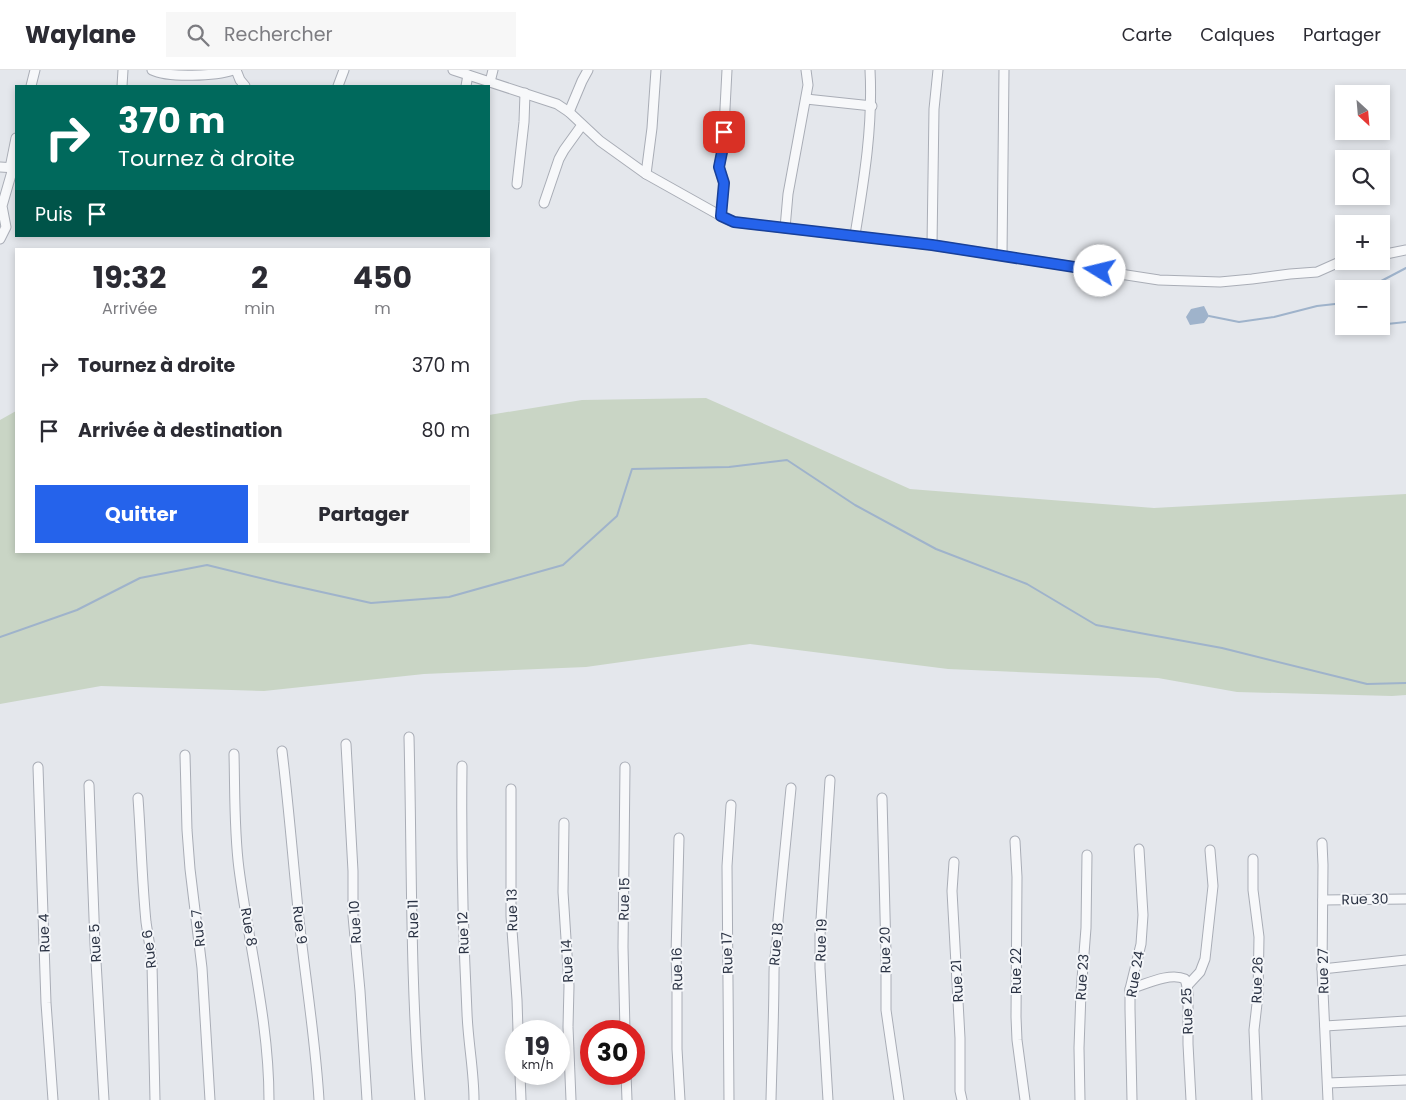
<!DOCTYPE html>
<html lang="fr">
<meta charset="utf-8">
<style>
:root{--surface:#fff;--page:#f7f7f7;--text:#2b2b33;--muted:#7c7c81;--line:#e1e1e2;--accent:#2563eb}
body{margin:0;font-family:Poppins,sans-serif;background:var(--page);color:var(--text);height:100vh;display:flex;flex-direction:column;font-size:19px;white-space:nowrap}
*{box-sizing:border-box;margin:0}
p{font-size:16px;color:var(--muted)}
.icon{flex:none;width:28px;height:28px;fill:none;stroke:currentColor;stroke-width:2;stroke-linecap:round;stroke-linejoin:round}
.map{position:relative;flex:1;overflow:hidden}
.panel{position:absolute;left:15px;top:178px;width:475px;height:305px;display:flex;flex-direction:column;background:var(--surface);border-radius:0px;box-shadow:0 2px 8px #0003}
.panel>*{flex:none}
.top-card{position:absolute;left:15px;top:15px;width:475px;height:152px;border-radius:0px;box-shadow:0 2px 8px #0003;background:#00695c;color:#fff;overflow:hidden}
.needle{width:32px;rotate:154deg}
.buttons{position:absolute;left:1335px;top:15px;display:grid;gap:10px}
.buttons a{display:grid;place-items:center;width:55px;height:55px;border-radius:0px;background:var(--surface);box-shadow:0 2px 8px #0003;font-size:25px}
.speed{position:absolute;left:505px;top:950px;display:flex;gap:10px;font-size:25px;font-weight:700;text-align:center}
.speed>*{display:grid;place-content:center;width:65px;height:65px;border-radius:50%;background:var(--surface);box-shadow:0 2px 8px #0003;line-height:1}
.speed small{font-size:12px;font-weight:400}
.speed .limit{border:8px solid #d22;background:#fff;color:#111}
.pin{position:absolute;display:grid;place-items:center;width:42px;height:42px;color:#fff;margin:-21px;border-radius:10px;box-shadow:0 2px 8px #0006}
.me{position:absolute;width:55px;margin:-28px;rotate:279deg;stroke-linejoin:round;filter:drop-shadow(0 0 4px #0008)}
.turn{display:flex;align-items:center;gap:18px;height:105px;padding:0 20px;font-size:22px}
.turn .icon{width:65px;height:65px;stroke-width:2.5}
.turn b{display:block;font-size:35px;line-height:42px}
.then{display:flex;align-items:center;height:48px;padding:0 20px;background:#0003;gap:10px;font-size:19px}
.eta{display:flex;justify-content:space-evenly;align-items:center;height:85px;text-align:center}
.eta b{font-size:30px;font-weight:700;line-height:35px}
.cta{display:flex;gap:10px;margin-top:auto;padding:10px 20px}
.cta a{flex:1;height:58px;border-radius:0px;background:var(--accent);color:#fff;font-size:20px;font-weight:700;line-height:58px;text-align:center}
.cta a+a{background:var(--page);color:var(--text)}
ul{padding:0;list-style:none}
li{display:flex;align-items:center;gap:15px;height:65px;padding:0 20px}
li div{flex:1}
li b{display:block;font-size:19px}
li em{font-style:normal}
header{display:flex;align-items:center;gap:30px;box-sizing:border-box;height:70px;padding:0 25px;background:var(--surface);border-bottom:1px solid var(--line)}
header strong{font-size:24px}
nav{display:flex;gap:28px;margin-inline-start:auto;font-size:18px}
.search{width:350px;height:45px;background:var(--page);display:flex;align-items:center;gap:12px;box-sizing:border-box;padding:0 18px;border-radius:0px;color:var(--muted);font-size:19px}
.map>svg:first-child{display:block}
</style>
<header>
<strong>Waylane</strong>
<div class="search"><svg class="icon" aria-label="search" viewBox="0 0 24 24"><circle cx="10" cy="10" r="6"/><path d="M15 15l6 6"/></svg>Rechercher</div>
<nav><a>Carte</a><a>Calques</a><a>Partager</a></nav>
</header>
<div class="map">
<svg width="1406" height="1030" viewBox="0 0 1406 1030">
<rect width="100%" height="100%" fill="#e4e7ec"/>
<path fill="#c9d5c5" d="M 706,328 L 910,419 L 1154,438 L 1406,424 L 1406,625 L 1392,626 L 1237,622 L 1158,608 L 948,599 L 750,574 L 586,597 L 424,604 L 264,621 L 101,616 L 0,634 L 0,350 L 16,341 L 16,481 L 489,481 L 489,345 L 582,330 Z"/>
<path fill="#9fb3cb" d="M 1204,236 L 1209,246 L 1204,253 L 1190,255 L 1186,247 L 1191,239 Z"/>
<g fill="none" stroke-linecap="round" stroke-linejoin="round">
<g stroke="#9fb3cb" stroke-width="2">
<path d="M 1366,219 L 1406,198"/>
<path d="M 1209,246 L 1239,252 L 1274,247 L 1317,236 L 1344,233"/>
<path d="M 1381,247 L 1387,254 L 1406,252"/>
<path d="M 0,567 L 77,540 L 140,508 L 207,495 L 281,513 L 371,533 L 449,527 L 563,495 L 617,446 L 632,399 L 729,397 L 787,390 L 855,435 L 936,479 L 1027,514 L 1096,555 L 1222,578 L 1367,614 L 1406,613"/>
</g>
<g stroke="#a9adb6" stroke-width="11">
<g id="minor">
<path d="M 152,0 C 168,8 216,6 233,0"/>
<path d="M 236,0 L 240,10 L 245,16"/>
<path d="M 453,0 L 557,34 L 569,42 L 600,71 L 646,104 L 721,146 L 734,152 L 932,175 L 1159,210 L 1220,212 L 1252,209 L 1290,204 L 1317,202 L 1344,190"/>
<path d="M 490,12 L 493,0"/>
<path d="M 31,16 L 35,0"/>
<path d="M 122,16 L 123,0"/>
<path d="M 338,16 L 344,0"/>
<path d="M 466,16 L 468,5"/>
<path d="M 806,29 L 872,36"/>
<path d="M 569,42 L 582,11 L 588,0"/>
<path d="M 0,97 L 16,98"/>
<path d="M 10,98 L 16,68"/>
<path d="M 646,104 L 652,58 L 656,0"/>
<path d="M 517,114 L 524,52 L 525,23"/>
<path d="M 544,133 L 559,89 L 564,80 L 582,55"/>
<path d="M 721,146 L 724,113 L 719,97 L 723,77 L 727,0"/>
<path d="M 785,158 L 788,124 L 808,15 L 806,0"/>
<path d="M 855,165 C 864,110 873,56 870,0"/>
<path d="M 0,169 L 6,157 L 2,136 L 13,98"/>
<path d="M 932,175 L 934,39 L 938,0"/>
<path d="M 1002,185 L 1004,0"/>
<path d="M 1381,185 L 1406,180"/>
<path d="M 409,667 C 412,788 410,909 420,1030"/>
<path d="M 346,674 L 353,801 L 353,846 L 360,921 L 367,1030"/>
<path d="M 282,681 C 288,730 292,779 297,829 C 303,896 315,962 319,1030"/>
<path d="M 234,684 C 235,722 234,761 239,799 C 249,876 269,952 269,1030"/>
<path d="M 185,685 L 187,760 L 190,799 L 202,898 L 210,1030"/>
<path d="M 462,696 C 461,778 463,861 467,943 C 468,972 474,1001 474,1030"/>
<path d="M 38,697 L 46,933 L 53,1030"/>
<path d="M 89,715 L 95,874 L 104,1030"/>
<path d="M 511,719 L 511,846 L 517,930 L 518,961"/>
<path d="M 138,728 C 141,769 142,811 146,852 C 148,866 151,880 152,894 L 155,1030"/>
<path d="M 882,728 L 886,883 L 886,940 L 899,1030"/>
<path d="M 564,753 L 563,822 L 569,916 L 568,957 L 571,1030"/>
<path d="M 679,768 L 676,885 L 677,914 L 677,979 L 680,1030"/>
<path d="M 1015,771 L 1017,807 L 1016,947 L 1017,970 L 1025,1030"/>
<path d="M 1322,773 L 1323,795 L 1322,899 L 1328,1030"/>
<path d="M 1253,789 L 1253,820 L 1259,867 L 1258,925 L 1254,960 L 1257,1030"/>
<path d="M 954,792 L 952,821 L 960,968 L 960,1021 L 962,1030"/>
<path d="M 1323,830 L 1406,829"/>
<path d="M 1322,899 L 1406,890"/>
<path d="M 1187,916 L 1200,902 L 1205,889 L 1213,816 L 1210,780"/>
<path d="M 1130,919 C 1146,914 1170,902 1185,909 L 1187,916 L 1188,923 L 1188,974 L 1191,1030"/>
<path d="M 1325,956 L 1406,951"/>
<path d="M 625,961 L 623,877 L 625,697"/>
<path d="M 520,1004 L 521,1030"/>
<path d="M 626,1004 L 627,1030"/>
<path d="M 1328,1013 L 1406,1010"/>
<path d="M 729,1030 L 727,796 L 731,735"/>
<path d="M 771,1030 C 772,988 774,945 774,903 C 774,885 779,868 778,850 L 791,718"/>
<path d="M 828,1030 L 820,898 L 820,865 L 830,710"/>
<path d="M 1080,1030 L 1079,978 L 1081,922 L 1086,858 L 1087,785"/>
<path d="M 1132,1030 L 1130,939 L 1130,919 L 1141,874 L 1143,845 L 1139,779"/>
</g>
</g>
<use href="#minor" stroke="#f7f8fa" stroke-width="9"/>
</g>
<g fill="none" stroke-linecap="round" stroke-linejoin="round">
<g stroke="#184099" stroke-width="12">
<path id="route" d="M 724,62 L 723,77 L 719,97 L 724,113 L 721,146 L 734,152 L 932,175 L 1100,201"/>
</g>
<use href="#route" stroke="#2563eb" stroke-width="9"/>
</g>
<g text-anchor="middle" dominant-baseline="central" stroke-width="4" stroke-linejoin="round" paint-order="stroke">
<g font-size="14" fill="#2b3344" stroke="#f4f6f9">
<text transform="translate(624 829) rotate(-89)">Rue 15</text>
<text transform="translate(1365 829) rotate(-1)">Rue 30</text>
<text transform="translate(512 840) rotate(-91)">Rue 13</text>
<text transform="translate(413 849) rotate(-91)">Rue 11</text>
<text transform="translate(355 852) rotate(-93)">Rue 10</text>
<text transform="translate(300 855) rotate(83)">Rue 9</text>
<text transform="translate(249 857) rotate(80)">Rue 8</text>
<text transform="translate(198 858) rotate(-96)">Rue 7</text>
<text transform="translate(44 863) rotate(-92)">Rue 4</text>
<text transform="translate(463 863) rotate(-92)">Rue 12</text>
<text transform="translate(821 870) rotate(-88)">Rue 19</text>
<text transform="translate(95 873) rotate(-93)">Rue 5</text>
<text transform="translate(776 874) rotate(-85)">Rue 18</text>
<text transform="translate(149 879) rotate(-97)">Rue 6</text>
<text transform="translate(885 880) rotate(-91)">Rue 20</text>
<text transform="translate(727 883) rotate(-92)">Rue 17</text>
<text transform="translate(567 891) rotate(-93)">Rue 14</text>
<text transform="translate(677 899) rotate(-91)">Rue 16</text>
<text transform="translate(1016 901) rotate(-90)">Rue 22</text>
<text transform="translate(1323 901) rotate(-91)">Rue 27</text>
<text transform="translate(1135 904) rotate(-80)">Rue 24</text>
<text transform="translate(1082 907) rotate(-86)">Rue 23</text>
<text transform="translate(1257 910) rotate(-88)">Rue 26</text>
<text transform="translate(957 911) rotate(-93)">Rue 21</text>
<text transform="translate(1187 941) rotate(-92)">Rue 25</text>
</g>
</g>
</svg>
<div class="buttons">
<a><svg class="needle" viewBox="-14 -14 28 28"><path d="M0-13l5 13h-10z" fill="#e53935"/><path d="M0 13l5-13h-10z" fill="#7c7c81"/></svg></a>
<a><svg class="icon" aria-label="search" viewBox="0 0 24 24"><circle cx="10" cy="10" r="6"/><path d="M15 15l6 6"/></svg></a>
<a>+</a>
<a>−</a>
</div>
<div class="speed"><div>19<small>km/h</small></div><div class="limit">30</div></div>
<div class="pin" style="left:724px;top:62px;background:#d93025"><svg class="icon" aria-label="arrive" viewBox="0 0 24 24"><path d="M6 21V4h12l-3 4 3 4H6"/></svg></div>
<svg class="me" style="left:1100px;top:201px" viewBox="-20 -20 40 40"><circle r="19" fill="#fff"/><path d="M0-13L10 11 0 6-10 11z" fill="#2563eb"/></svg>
<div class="top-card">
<div class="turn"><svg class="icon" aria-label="right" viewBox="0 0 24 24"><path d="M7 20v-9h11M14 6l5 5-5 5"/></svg><div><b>370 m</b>Tournez à droite</div></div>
<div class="then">Puis<svg class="icon" aria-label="arrive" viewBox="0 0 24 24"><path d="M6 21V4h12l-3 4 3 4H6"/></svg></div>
</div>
<section class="panel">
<div class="eta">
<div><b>19:32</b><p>Arrivée</p></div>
<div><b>2</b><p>min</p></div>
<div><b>450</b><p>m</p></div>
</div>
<ul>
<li><svg class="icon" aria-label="right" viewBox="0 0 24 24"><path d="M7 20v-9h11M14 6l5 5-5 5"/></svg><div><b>Tournez à droite</b></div><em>370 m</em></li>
<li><svg class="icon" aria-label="arrive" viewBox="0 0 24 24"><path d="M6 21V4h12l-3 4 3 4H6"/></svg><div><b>Arrivée à destination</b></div><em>80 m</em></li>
</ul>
<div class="cta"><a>Quitter</a><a>Partager</a></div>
</section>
</div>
